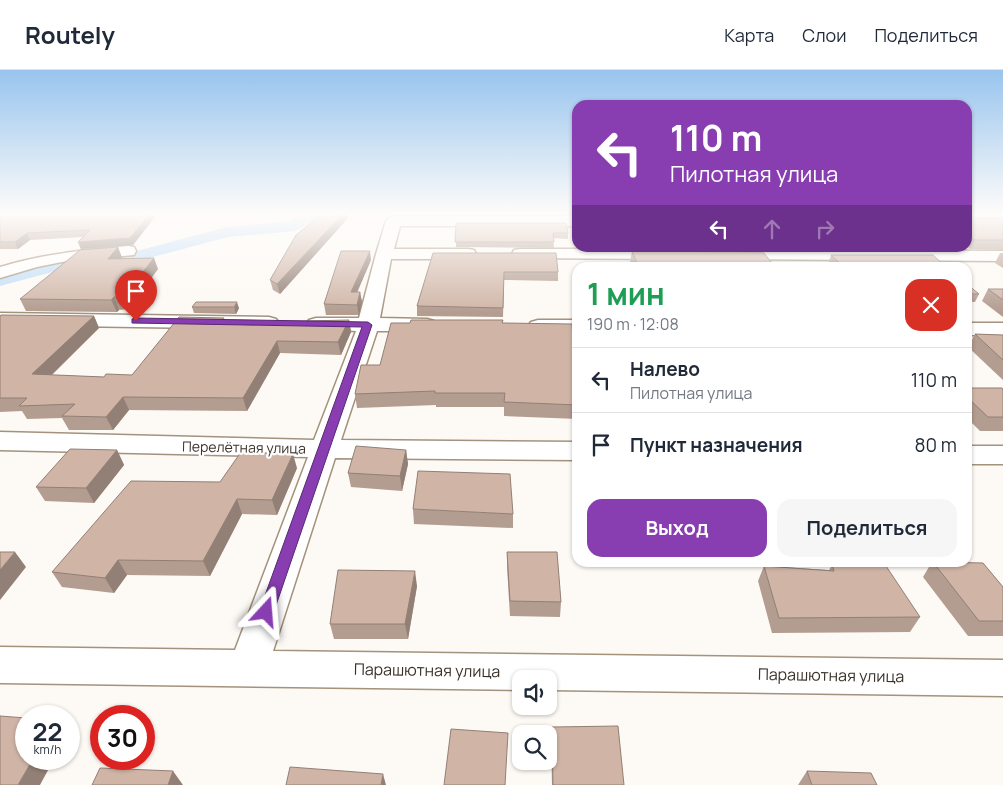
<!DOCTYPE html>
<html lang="ru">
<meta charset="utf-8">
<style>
:root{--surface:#fff;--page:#f6f6f7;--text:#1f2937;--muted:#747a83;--line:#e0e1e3;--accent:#883eb0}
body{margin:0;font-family:Manrope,sans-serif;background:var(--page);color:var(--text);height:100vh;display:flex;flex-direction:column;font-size:19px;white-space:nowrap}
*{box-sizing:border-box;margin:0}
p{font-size:16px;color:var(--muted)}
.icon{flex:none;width:28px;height:28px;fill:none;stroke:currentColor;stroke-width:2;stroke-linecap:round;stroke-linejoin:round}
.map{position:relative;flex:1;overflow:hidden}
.sheet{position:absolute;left:572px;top:192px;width:400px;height:305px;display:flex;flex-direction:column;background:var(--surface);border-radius:15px;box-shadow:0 1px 4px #0004}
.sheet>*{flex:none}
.top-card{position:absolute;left:572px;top:30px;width:400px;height:152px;border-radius:15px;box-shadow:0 1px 4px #0004;background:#883eb0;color:#fff;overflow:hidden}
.controls{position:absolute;left:512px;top:600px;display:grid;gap:10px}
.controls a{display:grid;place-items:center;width:45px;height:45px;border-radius:10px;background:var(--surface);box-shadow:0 1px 4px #0004;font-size:25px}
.speed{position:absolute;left:15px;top:635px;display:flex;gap:10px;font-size:25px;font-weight:700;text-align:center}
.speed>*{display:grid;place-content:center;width:65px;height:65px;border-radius:50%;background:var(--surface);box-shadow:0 1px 4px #0004;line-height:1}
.speed small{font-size:12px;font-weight:400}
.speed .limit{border:8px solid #d22;background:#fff;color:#111}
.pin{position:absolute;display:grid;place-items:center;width:42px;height:42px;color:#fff;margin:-51px -21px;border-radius:50% 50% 50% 0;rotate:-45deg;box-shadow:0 0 5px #0007}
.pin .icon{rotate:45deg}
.me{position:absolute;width:55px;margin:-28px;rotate:19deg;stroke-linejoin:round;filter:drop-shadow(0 0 4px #0008)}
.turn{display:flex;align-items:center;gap:18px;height:105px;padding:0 15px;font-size:22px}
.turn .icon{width:65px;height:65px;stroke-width:2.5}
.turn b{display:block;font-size:35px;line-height:42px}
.lanes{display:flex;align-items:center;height:48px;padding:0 15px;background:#0003;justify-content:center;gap:25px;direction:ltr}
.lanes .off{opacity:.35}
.round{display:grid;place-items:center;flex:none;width:52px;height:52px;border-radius:15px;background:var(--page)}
.headline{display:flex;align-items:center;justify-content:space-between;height:85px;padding:0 15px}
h1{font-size:30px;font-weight:700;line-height:38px;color:#1e9e55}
.cta{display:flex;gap:10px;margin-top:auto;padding:10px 15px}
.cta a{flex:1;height:58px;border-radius:15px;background:var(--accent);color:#fff;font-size:20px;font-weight:700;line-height:58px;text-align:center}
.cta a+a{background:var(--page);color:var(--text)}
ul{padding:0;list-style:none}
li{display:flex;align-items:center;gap:15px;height:65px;padding:0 15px;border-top:1px solid var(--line)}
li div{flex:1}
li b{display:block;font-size:19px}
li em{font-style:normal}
header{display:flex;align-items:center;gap:30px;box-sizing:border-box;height:70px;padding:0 25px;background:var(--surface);border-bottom:1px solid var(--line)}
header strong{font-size:24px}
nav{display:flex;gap:28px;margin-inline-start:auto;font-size:18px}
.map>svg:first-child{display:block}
</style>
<header>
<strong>Routely</strong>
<nav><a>Карта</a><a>Слои</a><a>Поделиться</a></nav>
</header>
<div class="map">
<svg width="1003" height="715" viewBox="0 0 1003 715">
<rect width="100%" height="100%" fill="#fdf9f4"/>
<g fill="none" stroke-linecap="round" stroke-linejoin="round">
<path fill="#c0ddf8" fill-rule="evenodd" d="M 307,143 L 326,143 L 323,146 L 295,161 L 228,167 L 134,192 L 67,198 L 0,216 L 0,204 L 67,188 L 133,182 L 227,157 L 291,151 Z"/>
<g stroke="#a3927c" stroke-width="3">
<g id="minor">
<path d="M 394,146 L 578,146 L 578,156 L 400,156 L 394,179 L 468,179 L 474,180 L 476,184 L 474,188 L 468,189 L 391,189 L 380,248 L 427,249 L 434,251 L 437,255 L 434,259 L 427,261 L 377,261 L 341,370 L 578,372 L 578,390 L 335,388 L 273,581 L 1003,590 L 1003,626 L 549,620 L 549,609 L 521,609 L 521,620 L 0,613 L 0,577 L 235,580 L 308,387 L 0,380 L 0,362 L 314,370 L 356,261 L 309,258 L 306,254 L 309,250 L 316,248 L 359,248 L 376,184 L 386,151 L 389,148 Z"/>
<path d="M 128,176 L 134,177 L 136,181 L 134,185 L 67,191 L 37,197 L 0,208 L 0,197 C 42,184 84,180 128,176 Z"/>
<path d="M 520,179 L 666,179 L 672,180 L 674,184 L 672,188 L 666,189 L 514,188 L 512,184 L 514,180 Z"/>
<path d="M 730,180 L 1003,181 L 1003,191 L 724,189 L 722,185 L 724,181 Z"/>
<path d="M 0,243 L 269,247 L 276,249 L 279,253 L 276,257 L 269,259 L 0,255 Z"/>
<path d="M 538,250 L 578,250 L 578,262 L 538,262 L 531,260 L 528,256 L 531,252 Z"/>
<rect x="968" y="253" width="35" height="12"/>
<rect x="968" y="376" width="35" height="18"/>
</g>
</g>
<use href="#minor" fill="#fff" fill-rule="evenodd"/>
</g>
<g fill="#b39c90">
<path d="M 0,143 L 158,143 L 133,175 L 81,179 L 78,172 L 83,167 L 30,170 L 18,179 L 0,179 Z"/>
<path d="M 323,143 L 347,143 L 348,148 L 280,224 L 273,220 L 270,210 Z"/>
<path d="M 457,143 L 564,143 L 563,144 L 457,144 Z"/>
<path d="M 968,143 L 1003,143 L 1003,144 L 971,145 L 972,148 L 1003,148 L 1003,180 L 970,179 L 968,177 Z"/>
<path d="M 456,153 L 568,163 L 568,169 L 553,168 L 554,178 L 456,177 Z"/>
<path d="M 118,177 L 122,188 L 158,199 L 128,239 L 119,240 L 117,242 L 26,241 L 20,229 Z"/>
<path d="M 813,178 L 914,178 L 914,179 L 814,178 Z"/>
<path d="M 632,181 L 776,198 L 633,198 L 630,192 Z"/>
<path d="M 433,183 L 558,202 L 558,211 L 504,210 L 503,247 L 417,246 L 417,236 Z"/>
<path d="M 1000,183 L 1003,183 L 1003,198 L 995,193 Z"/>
<path d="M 831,185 L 947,198 L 835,198 L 829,192 Z"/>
<path d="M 371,190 L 357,222 L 360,222 L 362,232 L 359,245 L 326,245 L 324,234 Z"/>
<path d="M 968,215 L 979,224 L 975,232 L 968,232 Z"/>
<path d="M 988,219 L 1003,219 L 1003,247 L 982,231 Z"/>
<path d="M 196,232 L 239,238 L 236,244 L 194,243 L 192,237 Z"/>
<path d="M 0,246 L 94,246 L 99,258 L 52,305 L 104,307 L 132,305 L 224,248 L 225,253 L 349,250 L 351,262 L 341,285 L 280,283 L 247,341 L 129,340 L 113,360 L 69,360 L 62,348 L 27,349 L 22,341 L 0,342 Z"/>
<path d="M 410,253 L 502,253 L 576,306 L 578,306 L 578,349 L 504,346 L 504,337 L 436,337 L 436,335 L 357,338 L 355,324 L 380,295 Z"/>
<path d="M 975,264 L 1003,265 L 1003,310 L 968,277 Z"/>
<path d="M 968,318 L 1003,320 L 1003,361 L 980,361 L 968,349 Z"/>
<path d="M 117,380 L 124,395 L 94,433 L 45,431 L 36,417 Z"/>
<path d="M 406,380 L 408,394 L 402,421 L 351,417 L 348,403 Z"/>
<path d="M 297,398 L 277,445 L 242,444 L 210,506 L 127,505 L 114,523 L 62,517 L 52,502 L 220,412 Z"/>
<path d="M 413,439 L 513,444 L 513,458 L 414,454 Z"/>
<path d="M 507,482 L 561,532 L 560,547 L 510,546 L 507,497 Z"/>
<path d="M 932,492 L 983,493 L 1003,517 L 1003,566 L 968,566 L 923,507 Z"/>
<path d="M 832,495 L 920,547 L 910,562 L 772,563 L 758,511 L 764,496 L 829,500 Z"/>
<path d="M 417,516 L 408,569 L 334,569 L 330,554 Z"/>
<path d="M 552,657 L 624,715 L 552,715 L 551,671 Z"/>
<path d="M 807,701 L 877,715 L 798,715 Z"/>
</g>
<g fill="#927f75">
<path d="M 151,143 L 158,143 L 133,175 L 81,179 L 78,172 Z"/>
<path d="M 344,143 L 347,143 L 348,148 L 280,224 L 277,214 Z"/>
<path d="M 27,163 L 30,170 L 18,179 L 15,172 Z"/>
<path d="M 118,177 L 122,188 L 113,200 L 108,189 Z"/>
<path d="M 370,181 L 371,190 L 353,232 L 351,222 Z"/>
<path d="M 154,188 L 158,199 L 128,239 L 123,227 Z"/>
<path d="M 360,222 L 362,232 L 359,245 L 357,235 Z"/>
<path d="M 114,227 L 119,240 L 117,242 L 111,230 Z"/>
<path d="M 237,232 L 239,238 L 236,244 L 234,237 Z"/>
<path d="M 94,246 L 99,258 L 39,317 L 32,304 Z"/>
<path d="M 349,250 L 351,262 L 341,285 L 338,272 Z"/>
<path d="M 277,271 L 280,283 L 247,341 L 243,328 Z"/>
<path d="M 123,327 L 129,340 L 113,360 L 106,347 Z"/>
<path d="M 117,380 L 124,395 L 94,433 L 86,418 Z"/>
<path d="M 406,380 L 408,394 L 402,421 L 400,406 Z"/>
<path d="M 293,384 L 297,398 L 277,445 L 272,430 Z"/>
<path d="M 237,429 L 242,444 L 210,506 L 203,491 Z"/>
<path d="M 15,482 L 26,497 L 0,530 L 0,500 Z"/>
<path d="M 118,490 L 127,505 L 114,523 L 105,508 Z"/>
<path d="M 415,501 L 417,516 L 408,569 L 405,554 Z"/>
<path d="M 33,689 L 54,689 L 40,715 L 18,715 Z"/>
<path d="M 173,701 L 183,715 L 168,715 Z"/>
<path d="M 383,704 L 386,715 L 381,715 Z"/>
</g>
<g fill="#d0b5a7" stroke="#927f75">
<path d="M 0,143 L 151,143 L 130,168 L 78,172 L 90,160 L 27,163 L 15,172 L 0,172 Z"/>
<path d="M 323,143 L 344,143 L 277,214 L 270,210 L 296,165 Z"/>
<path d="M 968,143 L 971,143 L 972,148 L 1003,148 L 1003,170 L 975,170 L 968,166 Z"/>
<path d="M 456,153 L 566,153 L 568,163 L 553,163 L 554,172 L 455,172 Z"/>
<path d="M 118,177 L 108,189 L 154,188 L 123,227 L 114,227 L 111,230 L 20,229 L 80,180 Z"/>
<path d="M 341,181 L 370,181 L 351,222 L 360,222 L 357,235 L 324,234 Z"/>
<path d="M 632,181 L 763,182 L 776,198 L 639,198 Z"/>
<path d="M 433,183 L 556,183 L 558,202 L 504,202 L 503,238 L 417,236 Z"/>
<path d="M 831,185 L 933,185 L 947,198 L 845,198 Z"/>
<path d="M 968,215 L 979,224 L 968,224 Z"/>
<path d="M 988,219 L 1003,219 L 1003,230 Z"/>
<path d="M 196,232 L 237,232 L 234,237 L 192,237 Z"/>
<path d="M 1,245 L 94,246 L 32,304 L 104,307 L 106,304 L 132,305 L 179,247 L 224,248 L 221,253 L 349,250 L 338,272 L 277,271 L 243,328 L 123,327 L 106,347 L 62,346 L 75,334 L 19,336 L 27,328 L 0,328 L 0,246 Z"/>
<path d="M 411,250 L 503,250 L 502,253 L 572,254 L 576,306 L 578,306 L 578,335 L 504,332 L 505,323 L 435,323 L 435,321 L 355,324 L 361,295 L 380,295 L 391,253 L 410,253 Z"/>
<path d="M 975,264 L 1003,265 L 1003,290 Z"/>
<path d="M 968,318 L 1002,318 L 1003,320 L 1003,347 L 988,347 L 968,328 Z"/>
<path d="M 356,376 L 406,380 L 400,406 L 348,403 Z"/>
<path d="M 70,379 L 117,380 L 86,418 L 36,417 Z"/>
<path d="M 241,382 L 293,384 L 272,430 L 237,429 L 203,491 L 118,490 L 105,508 L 52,502 L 131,411 L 220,412 Z"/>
<path d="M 418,401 L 510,404 L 513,444 L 413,439 Z"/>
<path d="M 0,482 L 15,482 L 0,500 Z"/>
<path d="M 507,482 L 557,482 L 561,532 L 510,531 Z"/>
<path d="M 933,492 L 983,493 L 1003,517 L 1003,551 L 979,551 Z"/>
<path d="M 832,495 L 886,496 L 920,547 L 779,548 L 764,496 L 834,501 Z"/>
<path d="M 338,500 L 415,501 L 405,554 L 330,554 Z"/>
<path d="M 0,646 L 26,648 L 26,689 L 33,689 L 18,715 L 0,715 Z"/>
<path d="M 618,656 L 624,715 L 553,715 L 552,657 Z"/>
<path d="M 451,659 L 508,663 L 505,715 L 444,715 Z"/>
<path d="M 290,697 L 383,704 L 381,715 L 286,715 Z"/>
<path d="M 100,698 L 173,701 L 168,715 L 92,715 Z"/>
<path d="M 807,701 L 871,703 L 877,715 L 812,715 Z"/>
</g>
<linearGradient id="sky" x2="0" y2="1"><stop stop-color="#98c4ee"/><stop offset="0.59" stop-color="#fefcfa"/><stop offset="1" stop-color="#fefcfa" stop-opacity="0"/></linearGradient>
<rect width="1003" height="243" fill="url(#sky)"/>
<path fill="#883eb0" stroke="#582872" d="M 136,248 L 368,252 L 372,255 L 272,547 L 266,549 L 261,547 L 259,542 L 362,257 L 132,253 L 132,249 Z"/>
<g text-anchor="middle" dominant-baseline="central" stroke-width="4.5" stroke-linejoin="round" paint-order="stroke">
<g font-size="14" fill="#3a3229" stroke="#fff">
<text transform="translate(244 377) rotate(1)">Перелётная улица</text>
</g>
<g font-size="16" fill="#3a3229" stroke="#fff">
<text transform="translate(427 600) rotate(1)">Парашютная улица</text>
<text transform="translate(831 605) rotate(1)">Парашютная улица</text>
</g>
</g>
</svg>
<div class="controls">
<a><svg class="icon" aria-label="sound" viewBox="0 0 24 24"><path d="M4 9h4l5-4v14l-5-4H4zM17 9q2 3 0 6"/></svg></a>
<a><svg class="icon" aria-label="search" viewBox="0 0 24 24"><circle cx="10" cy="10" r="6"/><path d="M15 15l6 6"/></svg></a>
</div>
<div class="speed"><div>22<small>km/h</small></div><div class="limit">30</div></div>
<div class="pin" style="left:136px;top:251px;background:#d93025"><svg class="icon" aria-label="arrive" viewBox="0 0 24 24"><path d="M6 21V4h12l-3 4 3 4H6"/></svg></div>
<svg class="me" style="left:266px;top:542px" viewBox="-20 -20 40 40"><path d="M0-17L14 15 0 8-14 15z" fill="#883eb0" stroke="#fff" stroke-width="4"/></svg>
<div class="top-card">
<div class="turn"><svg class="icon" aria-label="left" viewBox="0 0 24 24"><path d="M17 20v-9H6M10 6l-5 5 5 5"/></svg><div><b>110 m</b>Пилотная улица</div></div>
<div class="lanes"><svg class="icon" aria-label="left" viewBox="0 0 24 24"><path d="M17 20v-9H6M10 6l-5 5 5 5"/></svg><svg class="icon off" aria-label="ahead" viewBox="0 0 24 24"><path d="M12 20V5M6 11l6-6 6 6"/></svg><svg class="icon off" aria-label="right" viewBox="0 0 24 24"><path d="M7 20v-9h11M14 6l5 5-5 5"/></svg></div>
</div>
<section class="sheet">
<div class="headline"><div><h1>1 мин</h1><p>190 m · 12:08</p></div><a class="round" style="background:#d93025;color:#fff"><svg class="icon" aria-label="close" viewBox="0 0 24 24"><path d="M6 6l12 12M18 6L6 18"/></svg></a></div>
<ul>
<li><svg class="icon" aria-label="left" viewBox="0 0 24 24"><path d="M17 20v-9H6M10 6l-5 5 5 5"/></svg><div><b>Налево</b><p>Пилотная улица</p></div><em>110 m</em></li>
<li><svg class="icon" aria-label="arrive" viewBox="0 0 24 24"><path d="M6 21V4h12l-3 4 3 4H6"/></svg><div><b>Пункт назначения</b></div><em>80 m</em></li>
</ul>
<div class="cta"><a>Выход</a><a>Поделиться</a></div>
</section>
</div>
